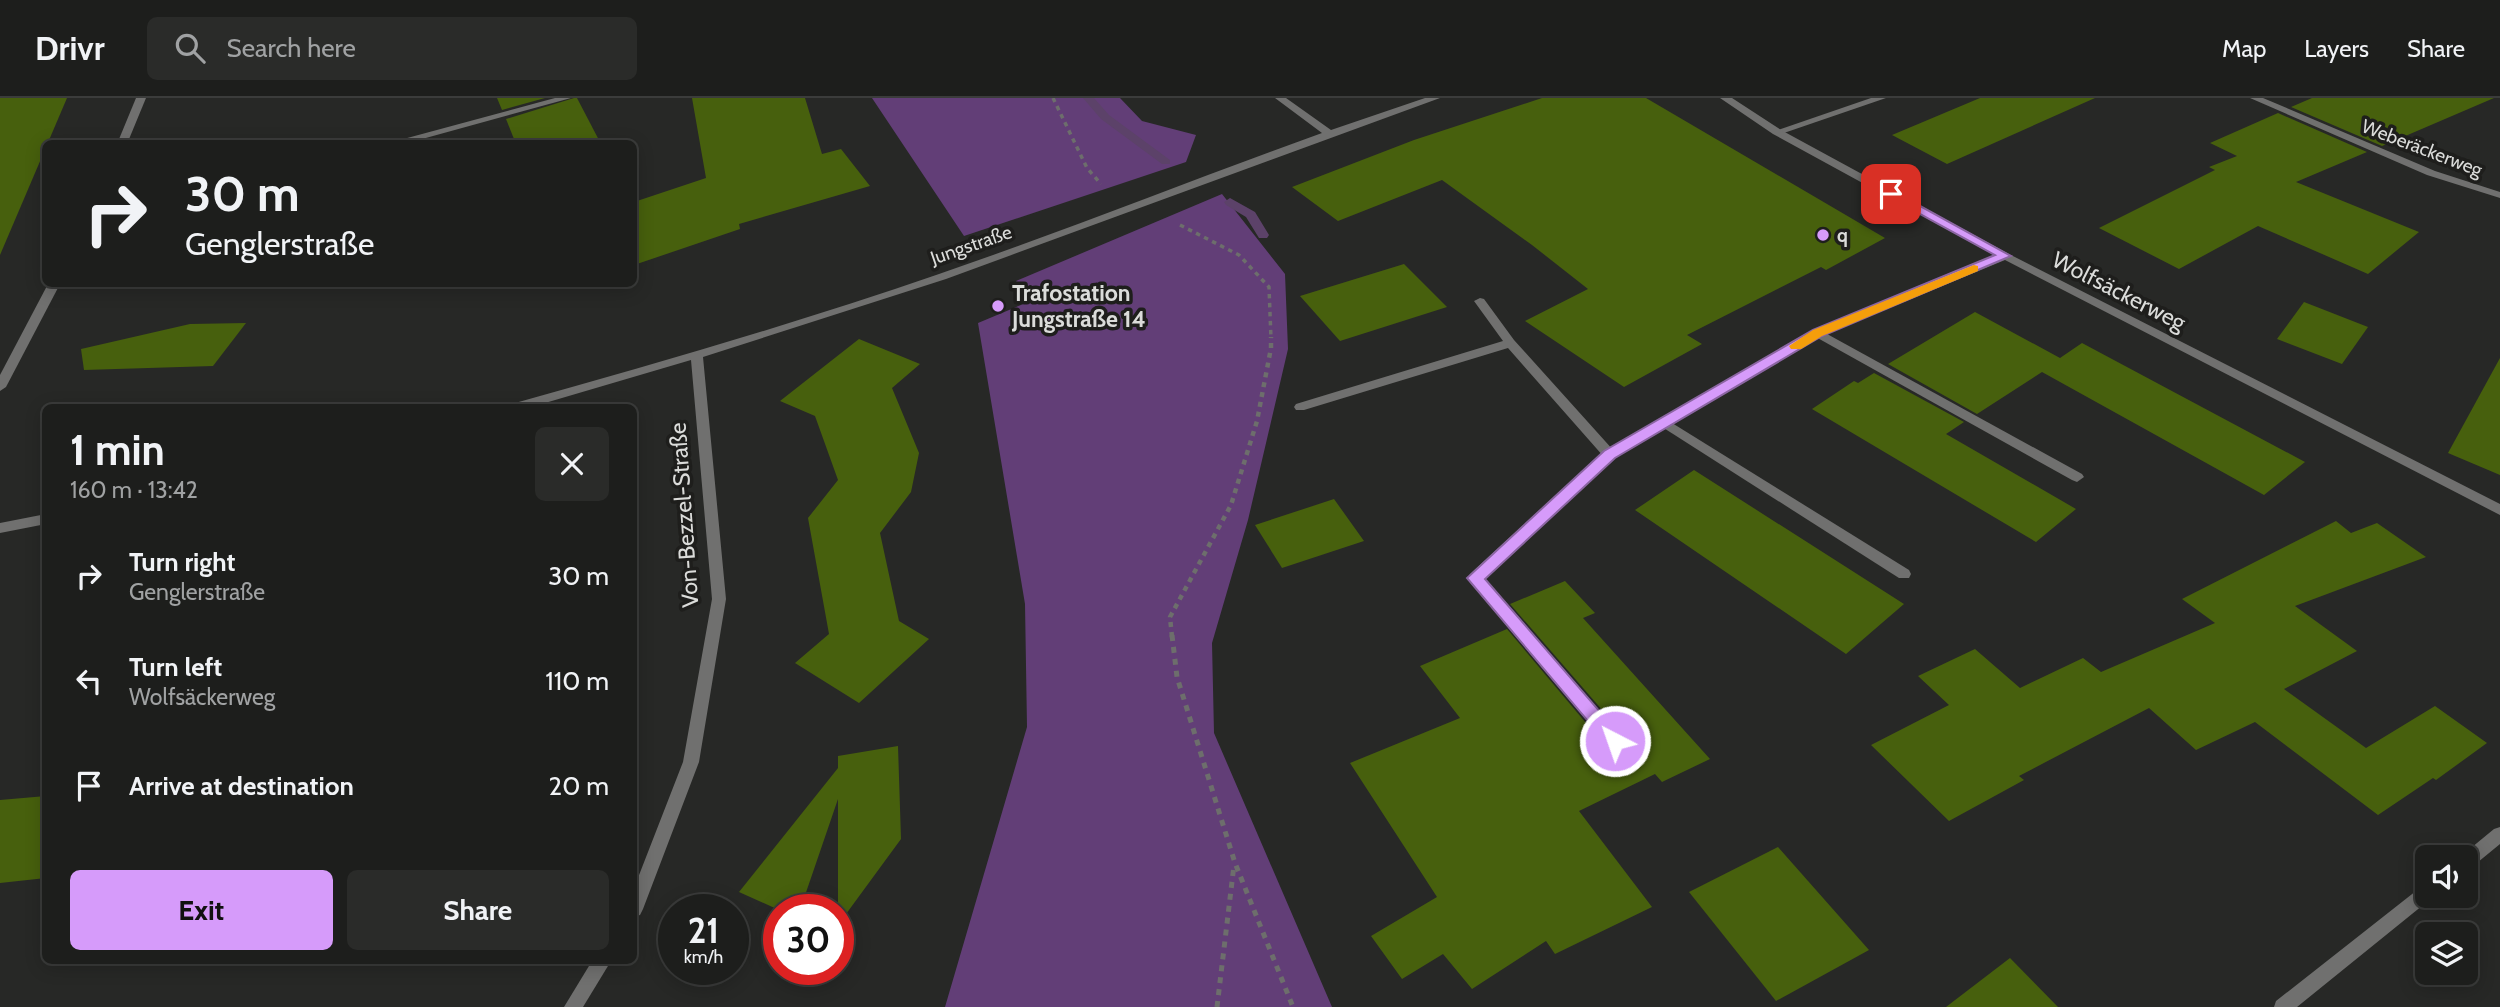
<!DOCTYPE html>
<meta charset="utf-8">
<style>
:root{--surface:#1d1e1c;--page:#2a2b29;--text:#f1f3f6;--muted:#a0a2a3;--line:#3b3c3b;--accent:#d69bfa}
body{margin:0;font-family:Cabin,sans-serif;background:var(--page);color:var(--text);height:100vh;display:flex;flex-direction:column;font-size:26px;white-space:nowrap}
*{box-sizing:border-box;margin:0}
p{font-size:23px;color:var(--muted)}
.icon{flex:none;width:38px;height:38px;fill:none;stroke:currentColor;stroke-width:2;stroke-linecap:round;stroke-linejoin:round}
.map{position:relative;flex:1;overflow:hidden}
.panel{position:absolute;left:42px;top:306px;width:595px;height:560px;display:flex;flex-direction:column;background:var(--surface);border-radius:10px;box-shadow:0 4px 18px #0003,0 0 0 2px var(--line)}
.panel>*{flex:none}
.banner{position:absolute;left:42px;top:42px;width:595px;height:147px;border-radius:10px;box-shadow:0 4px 18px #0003,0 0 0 2px var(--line);background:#1d1e1c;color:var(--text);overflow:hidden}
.tools{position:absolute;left:2415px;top:747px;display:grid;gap:14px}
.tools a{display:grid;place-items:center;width:63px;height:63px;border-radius:10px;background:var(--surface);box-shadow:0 4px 18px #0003,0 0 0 2px var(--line);font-size:35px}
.speed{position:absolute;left:658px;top:796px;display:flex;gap:14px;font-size:35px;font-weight:700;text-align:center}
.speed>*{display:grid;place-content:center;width:91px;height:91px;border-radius:50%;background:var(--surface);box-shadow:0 4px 18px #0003,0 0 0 2px var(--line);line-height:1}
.speed small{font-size:18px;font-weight:400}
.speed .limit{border:10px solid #d22;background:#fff;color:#111}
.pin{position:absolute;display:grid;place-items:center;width:60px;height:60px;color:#fff;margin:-30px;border-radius:14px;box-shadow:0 4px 10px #0006}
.me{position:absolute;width:77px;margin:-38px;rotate:319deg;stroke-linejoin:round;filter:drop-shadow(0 0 5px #0008)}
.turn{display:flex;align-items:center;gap:24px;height:147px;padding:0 28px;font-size:32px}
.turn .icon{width:91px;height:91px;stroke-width:2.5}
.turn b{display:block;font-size:49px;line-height:60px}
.round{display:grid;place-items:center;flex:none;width:74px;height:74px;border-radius:10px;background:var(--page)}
.summary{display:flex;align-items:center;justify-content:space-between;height:119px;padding:0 28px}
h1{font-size:42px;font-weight:700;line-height:52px}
.primary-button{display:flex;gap:14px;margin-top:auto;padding:14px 28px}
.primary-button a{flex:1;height:80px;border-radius:10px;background:var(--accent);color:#111;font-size:28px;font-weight:700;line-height:80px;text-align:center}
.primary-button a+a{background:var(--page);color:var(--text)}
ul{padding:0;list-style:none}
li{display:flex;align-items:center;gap:21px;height:105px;padding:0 28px}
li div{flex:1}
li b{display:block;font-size:26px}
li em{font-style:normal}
header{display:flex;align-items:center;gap:42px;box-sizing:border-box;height:98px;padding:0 35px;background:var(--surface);border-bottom:2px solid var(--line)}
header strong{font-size:33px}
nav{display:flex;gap:38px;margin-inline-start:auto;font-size:24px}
.search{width:490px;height:63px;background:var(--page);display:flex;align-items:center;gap:18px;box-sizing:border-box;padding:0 24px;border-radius:10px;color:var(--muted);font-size:26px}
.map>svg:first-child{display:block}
</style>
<header>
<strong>Drivr</strong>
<div class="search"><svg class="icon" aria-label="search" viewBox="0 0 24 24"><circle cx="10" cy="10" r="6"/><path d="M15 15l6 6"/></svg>Search here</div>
<nav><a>Map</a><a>Layers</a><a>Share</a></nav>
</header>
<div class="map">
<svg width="2500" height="909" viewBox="0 0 2500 909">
<rect width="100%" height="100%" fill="#272826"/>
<g fill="#623e77">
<path d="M 872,0 L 1120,0 L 1142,23 L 1196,37 L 1186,64 L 964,138 Z"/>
<path d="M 1222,96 L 1285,176 L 1288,251 L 1248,422 L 1212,545 L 1214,635 L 1332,909 L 945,909 L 1027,629 L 1025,506 L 978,225 L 1028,204 L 1016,183 Z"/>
</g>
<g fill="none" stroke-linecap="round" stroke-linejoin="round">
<g fill="#5c4269" fill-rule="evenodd">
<path d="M 1083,0 L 1094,0 L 1109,17 L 1170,62 L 1170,66 L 1162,66 L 1101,21 Z"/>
<path d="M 1230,100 L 1255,114 L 1269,137 L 1267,140 L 1259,140 L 1246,119 L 1226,107 L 1224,104 Z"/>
</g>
</g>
<g fill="#47600d">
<path d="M 0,0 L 67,0 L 0,157 Z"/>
<path d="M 497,0 L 545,0 L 502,12 Z"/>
<path d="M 574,0 L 577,0 L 601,46 L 516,46 L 506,21 Z"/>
<path d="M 692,0 L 805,0 L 822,56 L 841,51 L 870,88 L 739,126 L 740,131 L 634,167 L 634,104 L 706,80 Z"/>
<path d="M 1542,0 L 1646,0 L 1885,140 L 1826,172 L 1821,169 L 1687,237 L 1702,246 L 1624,289 L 1525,223 L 1588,191 L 1532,147 L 1442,82 L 1338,123 L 1292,89 L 1414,42 Z"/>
<path d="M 1980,0 L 2095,0 L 1947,66 L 1892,37 Z"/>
<path d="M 2312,0 L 2494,0 L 2382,48 L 2291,9 Z"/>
<path d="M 2278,15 L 2367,54 L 2296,84 L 2419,134 L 2368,176 L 2258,128 L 2179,171 L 2099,130 L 2215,72 L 2209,69 L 2237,58 L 2210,45 Z"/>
<path d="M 1404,166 L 1447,209 L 1340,243 L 1300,198 Z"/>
<path d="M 2304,204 L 2368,229 L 2342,266 L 2277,241 Z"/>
<path d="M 1975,214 L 2060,260 L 2082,245 L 2305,364 L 2264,397 L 2042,274 L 1977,316 L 1888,266 Z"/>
<path d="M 246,225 L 213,268 L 84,272 L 81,251 L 190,226 Z"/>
<path d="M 859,241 L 920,266 L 892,290 L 919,355 L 911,394 L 880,435 L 899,523 L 929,541 L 859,605 L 795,565 L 829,536 L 808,420 L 838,382 L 815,318 L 780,303 Z"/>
<path d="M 2500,260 L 2500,377 L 2448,355 Z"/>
<path d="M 1874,275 L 1964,324 L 1946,336 L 2076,411 L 2036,444 L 1812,311 L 1854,283 L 1858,285 Z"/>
<path d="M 1694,372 L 1741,402 L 1904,506 L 1846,556 L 1635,412 Z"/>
<path d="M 1334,401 L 1364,443 L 1282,470 L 1255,427 Z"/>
<path d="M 2336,423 L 2351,435 L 2377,425 L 2426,459 L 2295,508 L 2357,553 L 2284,591 L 2366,650 L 2435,608 L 2487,645 L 2436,682 L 2433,680 L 2378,717 L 2255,624 L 2196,652 L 2149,610 L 2019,678 L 2024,682 L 1949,723 L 1871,647 L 1949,607 L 1918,578 L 1975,551 L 2020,590 L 2083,560 L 2101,574 L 2215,525 L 2182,501 Z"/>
<path d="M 1565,483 L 1595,515 L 1583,520 L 1710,661 L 1662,684 L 1655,676 L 1579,713 L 1652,809 L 1555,856 L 1546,843 L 1472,891 L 1443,856 L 1402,881 L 1371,838 L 1437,799 L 1350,665 L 1460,620 L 1420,568 L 1507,531 L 1607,650 L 1615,652 L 1623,649 L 1625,642 L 1623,636 L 1510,506 Z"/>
<path d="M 898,648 L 901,741 L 838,827 L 838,701 L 800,812 L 779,812 L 739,794 L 838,670 L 838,658 Z"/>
<path d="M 46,698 L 46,780 L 0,785 L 0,702 Z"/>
<path d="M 1778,749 L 1869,852 L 1776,903 L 1689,794 Z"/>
<path d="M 2010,860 L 2058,909 L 1946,909 Z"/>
</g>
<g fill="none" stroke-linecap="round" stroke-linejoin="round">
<g stroke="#6d6e6c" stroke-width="3.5" stroke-dasharray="4.5 4.5" stroke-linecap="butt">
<path d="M 1053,0 L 1087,70 L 1101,86"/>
<path d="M 1180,127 L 1239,157 L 1269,189 L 1271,241"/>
</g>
<path stroke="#6d6e6c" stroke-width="4.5" stroke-dasharray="5 5" stroke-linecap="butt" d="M 1172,539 L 1170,519 L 1231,407 L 1257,323 L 1271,250 L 1271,239"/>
<g stroke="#6d6e6c" stroke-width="5" stroke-dasharray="6 6" stroke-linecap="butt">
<path d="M 1172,537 L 1177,579 L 1235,765 L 1293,909"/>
<path d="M 1217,909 L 1234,767"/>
</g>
<g fill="#70706f" fill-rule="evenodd">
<path d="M 1871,0 L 1886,0 L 1781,36 L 1772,34 Z"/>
<path d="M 1480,200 L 1484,201 L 1514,242 L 1614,353 L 1616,356 L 1614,359 L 1604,359 L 1508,250 L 1304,312 L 1296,312 L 1294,309 L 1296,306 L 1503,243 L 1474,203 Z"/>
<path d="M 1818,231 L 2082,376 L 2084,379 L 2077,384 L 2072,382 L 1814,238 L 1814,232 Z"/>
<path d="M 1664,320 L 1909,472 L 1911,476 L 1909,480 L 1899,480 L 1659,327 L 1658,324 Z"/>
</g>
<g fill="#70706f" fill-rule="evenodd">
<path d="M 136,0 L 146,0 L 127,46 L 117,46 Z"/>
<path d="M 555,0 L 571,0 L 404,46 L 385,46 Z"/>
<path d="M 1275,0 L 1286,0 L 1331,32 L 1425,0 L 1440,0 L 946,181 L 703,259 L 726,501 L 699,664 L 643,811 L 640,817 L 634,819 L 634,790 L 683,664 L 712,501 L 691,262 L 528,310 L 506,310 L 508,307 C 652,267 797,225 939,176 C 1067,132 1194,81 1322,35 Z"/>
<path d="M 1720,0 L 1732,0 L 1781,32 L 2009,156 L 2500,406 L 2500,417 L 2005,162 L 1822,238 L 1614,359 L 1484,480 L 1621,638 L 1623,643 L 1621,648 L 1615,649 L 1609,648 L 1470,484 L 1468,480 L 1470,476 L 1604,353 L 1814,232 L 1996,158 L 1773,36 Z"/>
<path d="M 2250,0 L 2263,0 L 2435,73 L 2500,94 L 2500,100 L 2427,77 Z"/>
<path d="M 48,186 L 60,186 L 6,289 L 0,293 L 0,277 Z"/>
<path d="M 46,416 L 46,426 L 0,435 L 0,425 Z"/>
<path d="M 2500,729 L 2500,746 L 2472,769 L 2466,771 L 2466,760 L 2460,759 L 2494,731 Z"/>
<path d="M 2427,786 L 2427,798 L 2433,799 L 2297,909 L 2274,909 L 2276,903 L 2421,789 Z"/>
<path d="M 592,863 L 611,863 L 583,909 L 564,909 Z"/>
</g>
</g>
<path fill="#d69bfa" stroke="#8b65a2" stroke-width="2" d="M 1891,92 L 2011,158 L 1822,238 L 1615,360 L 1485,481 L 1621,638 L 1624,643 L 1621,648 L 1615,650 L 1609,648 L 1467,480 L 1604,353 L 1813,232 L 1995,157 L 1887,98 L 1887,93 Z"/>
<path fill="#f59e0b" d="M 1974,167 L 1978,168 L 1978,173 L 1822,238 L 1801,251 L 1791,251 L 1789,248 L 1813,232 Z"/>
<g fill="#d69bfa" stroke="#1e1e1c" stroke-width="2.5">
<circle cx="1823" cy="137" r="7"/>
<circle cx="998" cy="208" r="7"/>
</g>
<g text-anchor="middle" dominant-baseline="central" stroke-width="7" stroke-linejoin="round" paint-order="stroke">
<g font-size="19" fill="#dbdcda" stroke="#1e1e1c">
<text transform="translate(2422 50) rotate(21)">Weberäckerweg</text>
<text transform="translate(971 147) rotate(-19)">Jungstraße</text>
</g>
<g font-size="19" font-weight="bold" fill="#dbdcda" stroke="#1e1e1c" text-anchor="start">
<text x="1837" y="137">q</text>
</g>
<g font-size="23" fill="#dbdcda" stroke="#1e1e1c">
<text transform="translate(2119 193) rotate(27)">Wolfsäckerweg</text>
<text transform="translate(684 417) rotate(-94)">Von-Bezzel-Straße</text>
</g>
<g font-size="23" font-weight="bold" fill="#dbdcda" stroke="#1e1e1c" text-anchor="start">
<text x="1012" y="195">Trafostation<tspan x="1012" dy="26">Jungstraße 14</tspan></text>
</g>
</g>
</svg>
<div class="tools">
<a><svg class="icon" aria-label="sound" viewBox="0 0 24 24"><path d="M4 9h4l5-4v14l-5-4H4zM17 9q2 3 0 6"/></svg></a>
<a><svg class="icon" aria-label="layers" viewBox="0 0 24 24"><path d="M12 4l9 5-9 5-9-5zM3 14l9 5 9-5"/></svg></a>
</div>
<div class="speed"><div>21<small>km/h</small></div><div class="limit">30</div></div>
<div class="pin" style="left:1891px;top:96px;background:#d93025"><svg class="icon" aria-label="arrive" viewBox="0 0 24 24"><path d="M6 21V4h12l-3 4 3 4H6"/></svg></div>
<svg class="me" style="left:1615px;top:643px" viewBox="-20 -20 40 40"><circle r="17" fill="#d69bfa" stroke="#fff" stroke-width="3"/><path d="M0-11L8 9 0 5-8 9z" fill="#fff"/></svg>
<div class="banner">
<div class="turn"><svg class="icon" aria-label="right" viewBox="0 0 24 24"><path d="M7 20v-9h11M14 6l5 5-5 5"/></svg><div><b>30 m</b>Genglerstraße</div></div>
</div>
<section class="panel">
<div class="summary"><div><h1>1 min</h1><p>160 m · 13:42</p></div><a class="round"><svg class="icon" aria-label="close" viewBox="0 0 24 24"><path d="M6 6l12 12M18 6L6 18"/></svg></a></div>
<ul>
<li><svg class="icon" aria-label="right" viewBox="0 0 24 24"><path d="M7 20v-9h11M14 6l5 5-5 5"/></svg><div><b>Turn right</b><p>Genglerstraße</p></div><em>30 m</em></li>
<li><svg class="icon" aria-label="left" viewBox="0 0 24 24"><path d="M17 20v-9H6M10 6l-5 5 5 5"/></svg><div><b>Turn left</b><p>Wolfsäckerweg</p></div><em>110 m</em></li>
<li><svg class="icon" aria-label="arrive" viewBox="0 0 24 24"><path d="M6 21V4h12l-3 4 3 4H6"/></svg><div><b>Arrive at destination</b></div><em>20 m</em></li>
</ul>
<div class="primary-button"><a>Exit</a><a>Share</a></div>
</section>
</div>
